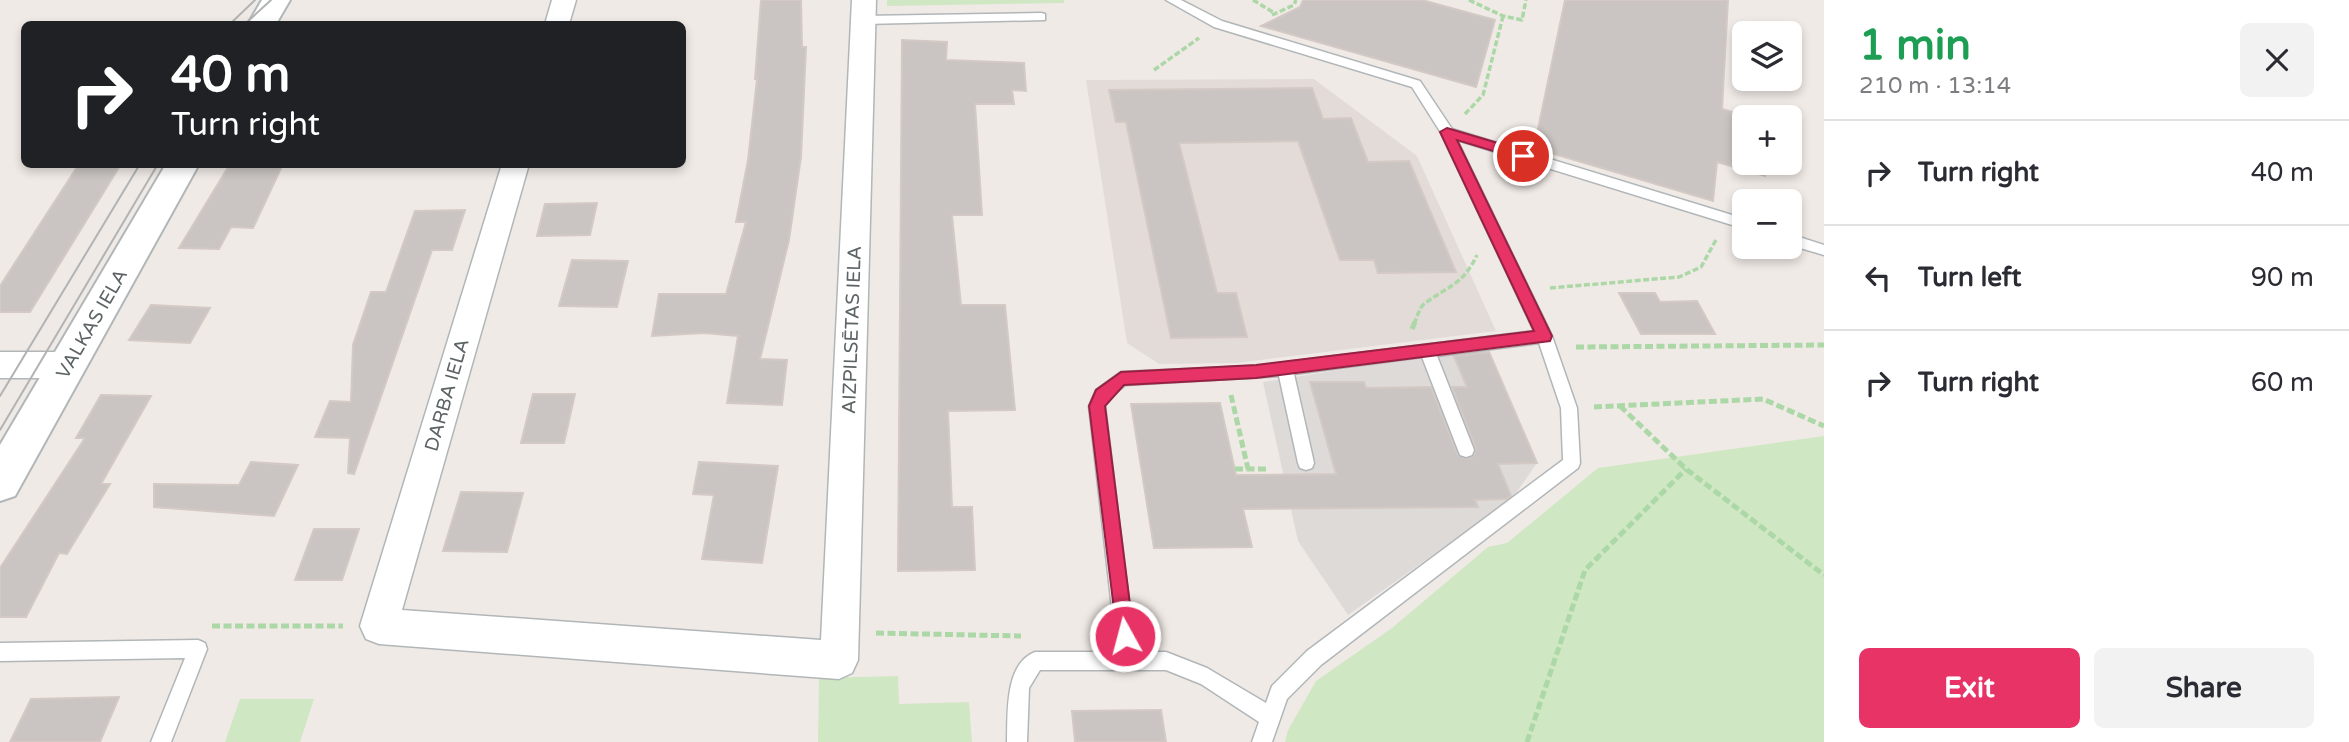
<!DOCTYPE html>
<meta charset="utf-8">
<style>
:root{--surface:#fff;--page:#f2f2f3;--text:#2b2b33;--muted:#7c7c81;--line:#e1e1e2;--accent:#e83366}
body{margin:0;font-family:"Varela Round",sans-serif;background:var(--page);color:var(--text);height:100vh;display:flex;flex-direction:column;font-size:26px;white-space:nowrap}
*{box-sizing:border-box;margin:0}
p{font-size:23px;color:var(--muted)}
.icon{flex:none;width:38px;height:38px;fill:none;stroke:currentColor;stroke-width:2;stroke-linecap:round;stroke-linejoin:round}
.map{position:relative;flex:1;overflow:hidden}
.drawer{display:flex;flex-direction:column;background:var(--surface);width:525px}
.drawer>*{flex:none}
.guide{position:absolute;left:21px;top:21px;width:665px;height:147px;border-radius:10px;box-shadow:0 4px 10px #0003;background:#202124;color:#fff;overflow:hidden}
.fabs{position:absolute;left:1732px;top:21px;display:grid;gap:14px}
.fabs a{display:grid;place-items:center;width:70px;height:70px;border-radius:10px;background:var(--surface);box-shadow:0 4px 10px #0003;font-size:35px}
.pin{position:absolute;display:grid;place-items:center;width:60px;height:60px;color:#fff;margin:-30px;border:4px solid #fff;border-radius:50%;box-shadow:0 2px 7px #0007}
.me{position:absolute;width:77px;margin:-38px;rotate:353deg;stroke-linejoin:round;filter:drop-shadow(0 0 5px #0008)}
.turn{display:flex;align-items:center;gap:24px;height:147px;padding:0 35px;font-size:32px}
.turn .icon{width:91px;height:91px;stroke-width:2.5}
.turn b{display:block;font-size:49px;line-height:60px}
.round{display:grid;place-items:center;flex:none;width:74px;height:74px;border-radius:10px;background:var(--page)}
.head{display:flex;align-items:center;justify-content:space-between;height:119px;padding:0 35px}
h1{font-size:42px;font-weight:700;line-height:52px;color:#1e9e55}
.action{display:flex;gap:14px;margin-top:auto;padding:14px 35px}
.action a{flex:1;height:80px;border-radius:10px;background:var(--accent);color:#fff;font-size:28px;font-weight:700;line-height:80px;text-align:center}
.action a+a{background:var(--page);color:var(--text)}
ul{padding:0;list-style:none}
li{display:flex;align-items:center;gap:21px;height:105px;padding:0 35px;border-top:2px solid var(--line)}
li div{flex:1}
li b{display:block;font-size:26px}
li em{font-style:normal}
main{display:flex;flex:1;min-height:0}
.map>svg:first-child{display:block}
</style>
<main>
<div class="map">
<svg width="1824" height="742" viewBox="0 0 1824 742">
<rect width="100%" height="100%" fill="#f0eae6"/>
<path fill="#dedad8" d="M 1452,352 L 1489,352 L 1537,463 L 1512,499 L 1348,615 L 1298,541 L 1263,382 Z"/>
<path fill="#e2dbd7" d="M 1314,79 L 1417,156 L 1496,331 L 1236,363 L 1159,364 L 1127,343 L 1086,80 Z"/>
<g fill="#d0e7c3">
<path d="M 887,0 L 1064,0 L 1064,3 L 887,6 Z"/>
<path d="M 1824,436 L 1824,742 L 1285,742 L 1288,730 L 1316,681 L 1392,628 L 1488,547 L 1507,543 L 1598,468 Z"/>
<path d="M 898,676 L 899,704 L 969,702 L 972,742 L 818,742 L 819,678 Z"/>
<path d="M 240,699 L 314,699 L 300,742 L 225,742 Z"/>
</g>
<g fill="#cac5c3" stroke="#d4c9c4" stroke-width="2">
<path d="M 761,0 L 801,0 L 802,47 L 806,47 L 801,157 L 789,240 L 760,359 L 787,360 L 782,405 L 727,403 L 738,336 L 704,333 L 652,336 L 659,294 L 726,294 L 746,222 L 736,222 L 748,160 L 757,79 L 755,79 Z"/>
<path d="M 1303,0 L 1422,0 L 1495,20 L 1476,87 L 1261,26 L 1300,7 Z"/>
<path d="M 1565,0 L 1728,0 L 1722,109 L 1750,117 L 1745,117 L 1745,163 L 1765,163 L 1765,176 L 1717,162 L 1713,201 L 1534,148 Z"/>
<path d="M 902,40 L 947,42 L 946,60 L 1024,63 L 1026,91 L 1012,90 L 1014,104 L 975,104 L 982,215 L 952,215 L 961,305 L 1005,305 L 1015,410 L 948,411 L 952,507 L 972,507 L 975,570 L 898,571 Z"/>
<path d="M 1312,88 L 1323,119 L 1351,118 L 1368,162 L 1409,161 L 1456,272 L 1378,273 L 1374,260 L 1340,260 L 1298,141 L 1179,143 L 1217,293 L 1236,293 L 1247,337 L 1171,338 L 1126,122 L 1116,122 L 1109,90 Z"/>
<path d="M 79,164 L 121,164 L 30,312 L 0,312 L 0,286 Z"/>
<path d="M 230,164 L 283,164 L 253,228 L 231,227 L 219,249 L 179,248 Z"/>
<path d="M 597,203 L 590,235 L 537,236 L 545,204 Z"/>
<path d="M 465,210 L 452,250 L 432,250 L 354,474 L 348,473 L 350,438 L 315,437 L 330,401 L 351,402 L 353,345 L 371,292 L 386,292 L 415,211 Z"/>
<path d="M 572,260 L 628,261 L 617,307 L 559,306 Z"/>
<path d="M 1619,293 L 1655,293 L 1660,302 L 1697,301 L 1715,334 L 1641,334 Z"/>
<path d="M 151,305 L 210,308 L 190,343 L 129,340 Z"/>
<path d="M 1489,352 L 1537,463 L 1498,464 L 1511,496 L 1506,499 L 1475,500 L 1478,507 L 1243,509 L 1252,547 L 1154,548 L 1131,404 L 1220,403 L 1236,475 L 1336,474 L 1310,382 L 1364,382 L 1366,388 L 1431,387 L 1458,456 L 1467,459 L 1474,456 L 1476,449 L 1452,387 L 1467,387 L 1454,356 Z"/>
<path d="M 533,394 L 575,394 L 564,443 L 521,443 Z"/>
<path d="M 101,395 L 151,396 L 101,484 L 110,484 L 67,554 L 59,553 L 26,617 L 0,617 L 0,568 L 85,438 L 76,438 Z"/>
<path d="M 251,462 L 298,465 L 274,516 L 154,507 L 154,484 L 239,485 Z"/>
<path d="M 699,462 L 778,466 L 762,563 L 702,559 L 714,495 L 693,494 Z"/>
<path d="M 461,492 L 523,493 L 507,552 L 443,551 Z"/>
<path d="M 314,529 L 359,529 L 342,580 L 295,580 Z"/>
<path d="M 119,697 L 100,742 L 10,742 L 31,699 Z"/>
<path d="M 1161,710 L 1166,742 L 1075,742 L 1072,711 Z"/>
</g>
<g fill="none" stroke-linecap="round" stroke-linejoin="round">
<g stroke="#b1b6b8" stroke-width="3">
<g id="service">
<path d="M 1166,0 L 1181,0 L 1222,21 L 1420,81 L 1452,129 L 1745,219 L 1745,229 L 1457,140 L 1552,336 L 1577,408 L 1580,463 L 1578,468 L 1321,665 L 1287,699 L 1272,742 L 1252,742 L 1259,722 L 1201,684 L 1166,670 L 1040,670 L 1029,688 L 1027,742 L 1007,742 C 1008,715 1004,664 1035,652 L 1117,652 L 1089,406 L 1096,390 L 1121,372 L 1256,366 L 1534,331 L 1441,133 L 1412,87 L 1214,27 ZM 1539,343 L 1561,408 L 1563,460 L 1307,651 L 1272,686 L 1266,703 L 1207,668 L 1166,652 L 1135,652 L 1105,406 L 1108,399 L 1125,385 L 1279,376 L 1298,463 L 1300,468 L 1306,470 L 1312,468 L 1314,463 L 1294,374 L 1422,357 L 1458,450 L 1460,455 L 1466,457 L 1472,455 L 1474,450 L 1437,356 Z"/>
<path d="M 1041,13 L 1045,14 L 1045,20 L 863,24 L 857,20 L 863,16 Z"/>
<path d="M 1790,234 L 1824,245 L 1824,255 L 1790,245 Z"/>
<path d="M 198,640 L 205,643 L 207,649 L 171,742 L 151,742 L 185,658 L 0,661 L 0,643 Z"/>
</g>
</g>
<g stroke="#b1b6b8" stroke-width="3">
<g id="minor">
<path d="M 552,0 L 576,0 L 569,24 L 545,24 Z"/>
<path d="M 852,0 L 876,0 L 858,660 L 852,673 L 839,679 L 379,644 L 366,639 L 360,626 L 502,164 L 529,164 L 402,610 L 821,640 Z"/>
<path d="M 0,352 L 69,352 L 80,356 L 85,365 L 80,374 L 69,378 L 0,378 Z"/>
</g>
</g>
<g stroke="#b1b6b8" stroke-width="4">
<g id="tertiary">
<path d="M 262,0 L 290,0 L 276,24 L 248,24 Z"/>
<path d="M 166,164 L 199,164 L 15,496 L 0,501 L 0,445 Z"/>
</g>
</g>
<g stroke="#abd8a6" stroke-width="3.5" stroke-dasharray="6 2.5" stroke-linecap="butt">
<path d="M 1253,0 L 1276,14"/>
<path d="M 1469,0 L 1503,16 L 1522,20 L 1526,0"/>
<path d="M 1272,15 L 1294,5 L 1296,0"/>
<path d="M 1154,70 L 1199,38"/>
<path d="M 1465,114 L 1483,95 L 1503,16"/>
<path d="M 1550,288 L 1679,277 L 1701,267 L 1717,238"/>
<path d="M 1414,324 C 1417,318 1419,308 1424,304 C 1448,286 1463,285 1477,255"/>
</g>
<g stroke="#abd8a6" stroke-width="5" stroke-dasharray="8 3.5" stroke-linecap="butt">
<path d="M 1412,329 L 1415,322"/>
<path d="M 1576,347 L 1824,345"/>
<path d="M 1231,395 L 1248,469"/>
<path d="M 1620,406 L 1686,469 L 1824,575"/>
<path d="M 1594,407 L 1763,399 L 1824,426"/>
<path d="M 1235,469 L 1267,469"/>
<path d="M 212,626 L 343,626"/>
<path d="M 876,633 L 1021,636"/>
<path d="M 1527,742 L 1585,570 L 1686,469"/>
</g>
<use href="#service" fill="#fff" fill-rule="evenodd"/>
<use href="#minor" fill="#fff" fill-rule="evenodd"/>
<use href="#tertiary" fill="#fff" fill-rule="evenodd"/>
<g stroke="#b2b3b4" stroke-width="2">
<path d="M 230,24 L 255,0"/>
<path d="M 245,24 L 271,0"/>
<path d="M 0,396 L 140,164"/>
<path d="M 0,430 L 158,164"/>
</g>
</g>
<path fill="#e83366" stroke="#972142" stroke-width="2" d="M 1447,128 L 1528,152 L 1530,156 L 1523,160 L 1457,140 L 1552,336 L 1550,341 L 1256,378 L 1124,385 L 1105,406 L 1134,636 L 1132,642 L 1125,645 L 1118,642 L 1089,406 L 1096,390 L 1121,372 L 1256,365 L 1534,331 L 1440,132 Z"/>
<g text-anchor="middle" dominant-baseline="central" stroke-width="6" stroke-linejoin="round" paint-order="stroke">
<g font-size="19" fill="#5d6466" stroke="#fff">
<text transform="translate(92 324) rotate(-60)">VALKAS IELA</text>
<text transform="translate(852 330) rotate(-88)">AIZPILSĒTAS IELA</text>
<text transform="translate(447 395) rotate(-74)">DARBA IELA</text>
</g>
</g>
</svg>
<div class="fabs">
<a><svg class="icon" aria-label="layers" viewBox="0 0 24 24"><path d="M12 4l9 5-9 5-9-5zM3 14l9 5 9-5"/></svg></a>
<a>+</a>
<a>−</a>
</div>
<div class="pin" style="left:1523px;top:156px;background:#d93025"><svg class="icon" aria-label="arrive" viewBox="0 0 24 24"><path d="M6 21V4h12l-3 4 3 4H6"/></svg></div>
<svg class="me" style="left:1125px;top:636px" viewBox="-20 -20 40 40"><circle r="17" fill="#e83366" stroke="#fff" stroke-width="3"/><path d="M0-11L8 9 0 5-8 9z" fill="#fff"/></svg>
<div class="guide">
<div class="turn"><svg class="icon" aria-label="right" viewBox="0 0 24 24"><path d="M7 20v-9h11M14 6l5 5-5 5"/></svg><div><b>40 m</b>Turn right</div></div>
</div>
</div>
<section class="drawer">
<div class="head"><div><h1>1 min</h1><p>210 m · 13:14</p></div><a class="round"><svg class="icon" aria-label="close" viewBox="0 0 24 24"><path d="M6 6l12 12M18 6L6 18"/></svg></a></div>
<ul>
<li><svg class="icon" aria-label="right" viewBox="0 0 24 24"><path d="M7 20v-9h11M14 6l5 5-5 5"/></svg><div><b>Turn right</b></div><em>40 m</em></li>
<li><svg class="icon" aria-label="left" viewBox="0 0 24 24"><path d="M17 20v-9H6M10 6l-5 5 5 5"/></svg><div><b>Turn left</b></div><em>90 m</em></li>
<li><svg class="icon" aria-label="right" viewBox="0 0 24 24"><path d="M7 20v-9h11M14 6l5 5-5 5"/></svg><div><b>Turn right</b></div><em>60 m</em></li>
</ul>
<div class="action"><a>Exit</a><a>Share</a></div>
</section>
</main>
